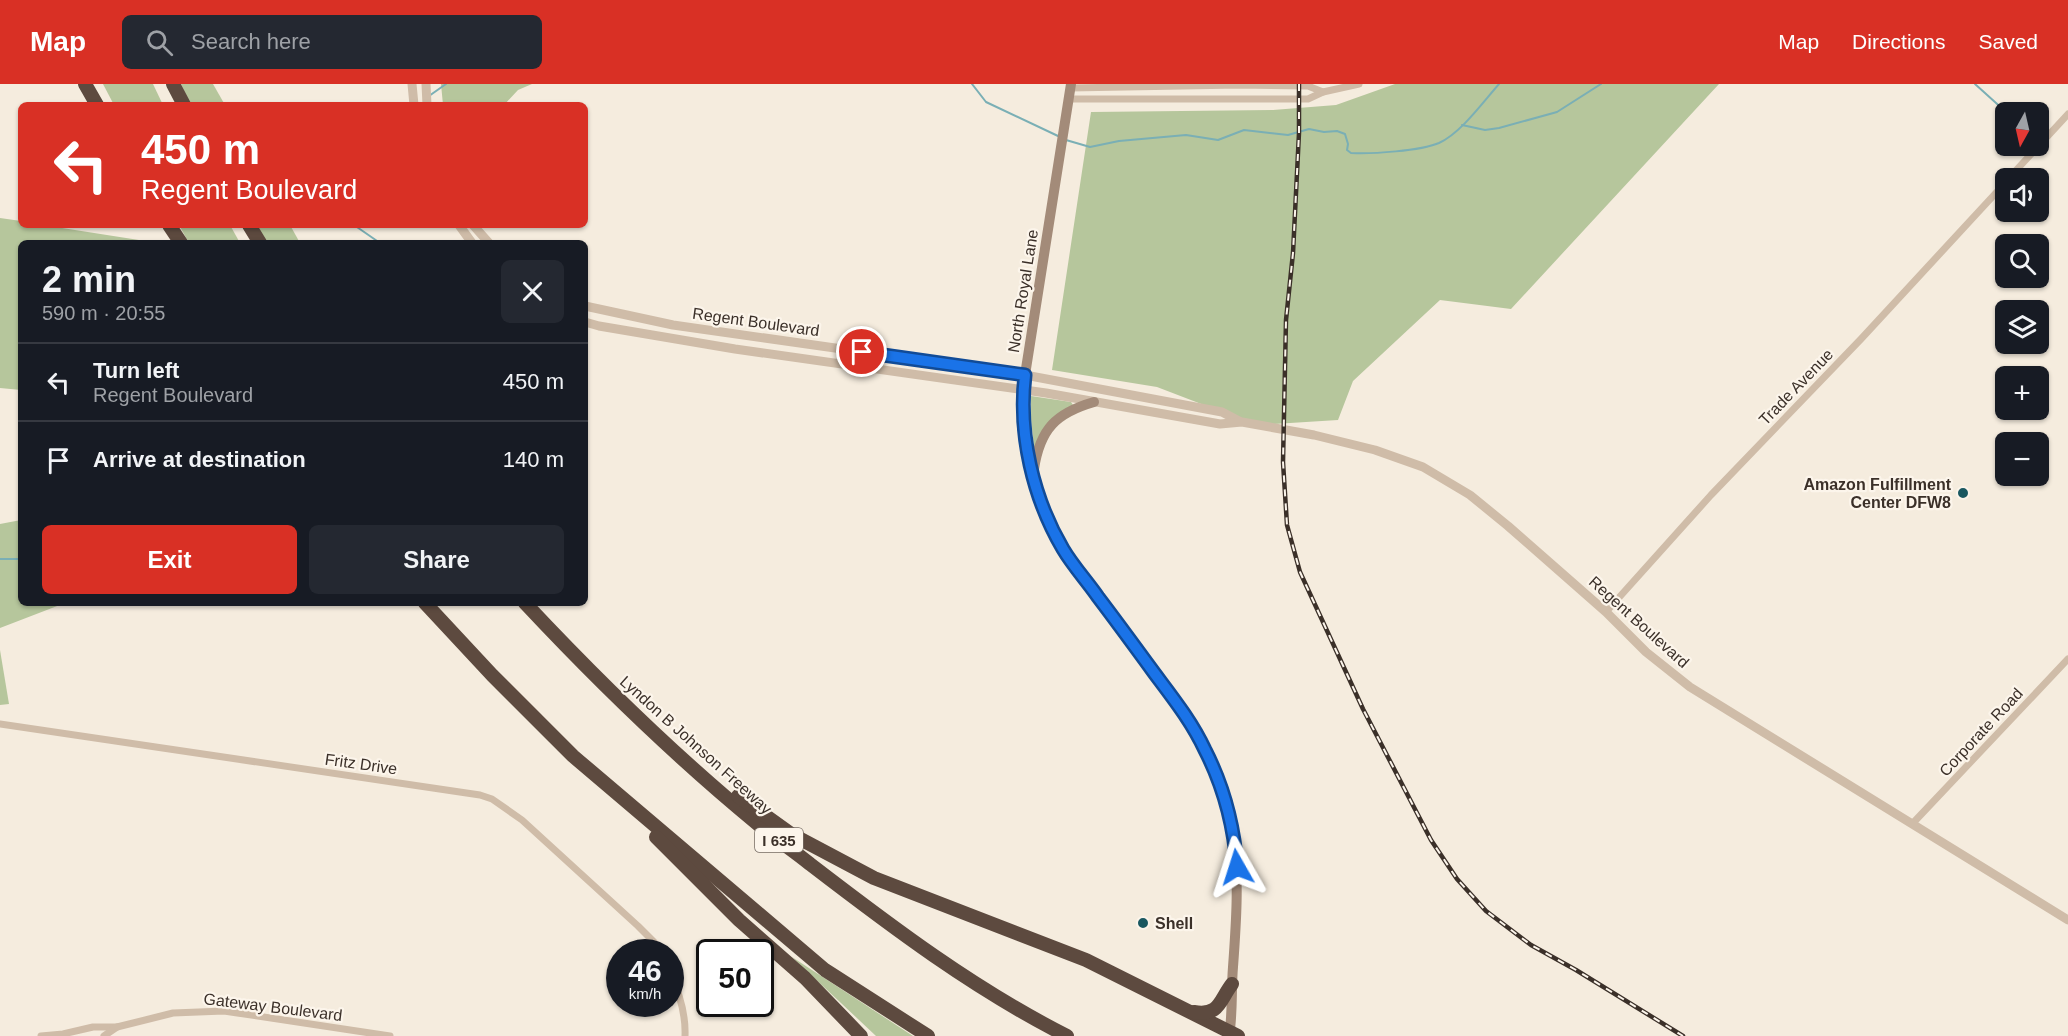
<!DOCTYPE html>
<meta charset="utf-8">
<style>
:root{--surface:#171b24;--page:#242831;--text:#f1f3f6;--muted:#9ea1a6;--line:#363941;--accent:#d93025}
body{margin:0;font-family:Helvetica,sans-serif;background:var(--page);color:var(--text);height:100vh;display:flex;flex-direction:column;font-size:22px;white-space:nowrap}
*{box-sizing:border-box;margin:0}
p{font-size:20px;color:var(--muted)}
.icon{flex:none;width:33px;height:33px;fill:none;stroke:currentColor;stroke-width:2;stroke-linecap:round;stroke-linejoin:round}
.map{position:relative;flex:1;overflow:hidden}
.panel{position:absolute;left:18px;top:156px;width:570px;height:366px;display:flex;flex-direction:column;background:var(--surface);border-radius:9px;box-shadow:0 2px 4px #0004}
.panel>*{flex:none}
.banner{position:absolute;left:18px;top:18px;width:570px;height:126px;border-radius:9px;box-shadow:0 2px 4px #0004;background:#d93025;color:#fff;overflow:hidden}
.needle{width:39px;rotate:188deg}
.fabs{position:absolute;left:1995px;top:18px;display:grid;gap:12px}
.fabs a{display:grid;place-items:center;width:54px;height:54px;border-radius:9px;background:var(--surface);box-shadow:0 2px 4px #0004;font-size:30px}
.speed{position:absolute;left:606px;top:855px;display:flex;gap:12px;font-size:30px;font-weight:700;text-align:center}
.speed>*{display:grid;place-content:center;width:78px;height:78px;border-radius:50%;background:var(--surface);box-shadow:0 2px 4px #0004;line-height:1}
.speed small{font-size:15px;font-weight:400}
.speed .limit{border:3px solid #111;border-radius:9px;background:#fff;color:#111}
.pin{position:absolute;display:grid;place-items:center;width:51px;height:51px;color:#fff;margin:-26px;border:3px solid #fff;border-radius:50%;box-shadow:0 2px 6px #0007}
.me{position:absolute;width:66px;margin:-33px;rotate:354deg;stroke-linejoin:round;filter:drop-shadow(0 0 4px #0008)}
.turn{display:flex;align-items:center;gap:21px;height:126px;padding:0 24px;font-size:27px}
.turn .icon{width:78px;height:78px;stroke-width:2.5}
.turn b{display:block;font-size:42px;line-height:51px}
.round{display:grid;place-items:center;flex:none;width:63px;height:63px;border-radius:9px;background:var(--page)}
.summary{display:flex;align-items:center;justify-content:space-between;height:102px;padding:0 24px}
h1{font-size:36px;font-weight:800;line-height:45px}
.action{display:flex;gap:12px;margin-top:auto;padding:12px 24px}
.action a{flex:1;height:69px;border-radius:9px;background:var(--accent);color:#fff;font-size:24px;font-weight:800;line-height:69px;text-align:center}
.action a+a{background:var(--page);color:var(--text)}
ul{padding:0;list-style:none}
li{display:flex;align-items:center;gap:18px;height:78px;padding:0 24px;border-top:2px solid var(--line)}
li div{flex:1}
li b{display:block;font-size:22px}
li em{font-style:normal}
header{display:flex;align-items:center;gap:36px;box-sizing:border-box;height:84px;padding:0 30px;background:var(--accent);color:#fff}
header strong{font-size:28px}
nav{display:flex;gap:33px;margin-inline-start:auto;font-size:21px}
.search{width:420px;height:54px;background:var(--page);display:flex;align-items:center;gap:15px;box-sizing:border-box;padding:0 21px;border-radius:9px;color:var(--muted);font-size:22px}
.map>svg:first-child{display:block}
</style>
<header>
<strong>Map</strong>
<div class="search"><svg class="icon" aria-label="search" viewBox="0 0 24 24"><circle cx="10" cy="10" r="6"/><path d="M15 15l6 6"/></svg>Search here</div>
<nav><a>Map</a><a>Directions</a><a>Saved</a></nav>
</header>
<div class="map">
<svg width="2068" height="952" viewBox="0 0 2068 952">
<rect width="100%" height="100%" fill="#f5ecde"/>
<g fill="#b6c69c">
<path d="M 103,0 L 153,0 L 163,21 L 114,21 Z"/>
<path d="M 181,0 L 213,0 L 225,21 L 191,21 Z"/>
<path d="M 441,0 L 532,0 L 518,6 L 504,21 L 443,21 Z"/>
<path d="M 1395,0 L 1719,0 L 1511,225 L 1440,216 L 1353,297 L 1338,336 L 1256,341 L 1157,303 L 1052,286 L 1091,28 L 1273,26 L 1336,21 Z"/>
<path d="M 0,134 L 21,137 L 21,141 L 43,141 L 158,159 L 21,159 L 21,306 L 0,304 Z"/>
<path d="M 179,141 L 230,141 L 240,159 L 189,159 Z"/>
<path d="M 254,141 L 290,141 L 300,159 L 266,159 Z"/>
<path d="M 1031,312 L 1071,318 L 1073,321 L 1034,364 L 1031,335 Z"/>
<path d="M 21,436 L 21,519 L 65,519 L 0,544 L 0,440 Z"/>
<path d="M 0,566 L 9,620 L 0,621 Z"/>
<path d="M 792,873 L 913,952 L 876,952 Z"/>
</g>
<g fill="none" stroke-linecap="round" stroke-linejoin="round">
<g stroke="#7aafb5" stroke-width="2">
<path d="M 972,0 L 986,18 L 1058,52"/>
<path d="M 1975,0 L 2006,28"/>
<path d="M 429,12 L 446,0"/>
<path d="M 1462,41 L 1485,46 L 1499,44 L 1557,28 L 1601,0"/>
<path d="M 1066,56 L 1090,63 L 1119,57 L 1186,51 L 1218,56 L 1244,46 L 1288,51 L 1309,45 L 1324,48 L 1337,47 L 1345,50 L 1348,60 L 1347,66 L 1351,69 C 1372,70 1420,67 1439,59 C 1461,49 1483,18 1499,0"/>
<path d="M 354,141 L 380,159"/>
<path d="M 0,475 L 21,475"/>
</g>
<g stroke="#cfbca8" stroke-width="7">
<path d="M 1070,4 L 1239,1 L 1308,2 L 1323,8"/>
<path d="M 1068,15 L 1308,15 L 1323,8 L 1359,0"/>
<path d="M 2009,94 L 2068,30"/>
<path d="M 1606,528 L 1711,411 L 1861,255 L 2006,98"/>
<path d="M 0,640 L 480,711 L 492,715 L 522,736 L 638,842 L 654,858 L 661,868"/>
<path d="M 1913,739 L 2068,575"/>
<path d="M 670,888 C 679,908 686,930 685,952"/>
<path d="M 41,952 L 63,950 L 93,943 L 117,943 L 173,929 L 224,927 L 390,952"/>
<path d="M 104,952 L 117,943"/>
</g>
<g stroke="#cfbca8" stroke-width="9">
<path d="M 412,0 L 414,21"/>
<path d="M 426,0 L 427,21"/>
<path d="M 459,141 L 472,159"/>
<path d="M 473,141 L 489,159"/>
<path d="M 585,222 L 673,241 L 1025,291 L 1222,328 L 1239,337"/>
<path d="M 585,238 L 599,242 L 735,265 L 1046,309 L 1220,340 L 1242,338 L 1314,351 L 1375,366 L 1423,383 L 1470,411 L 1508,442 L 1606,528 L 1646,568 L 1690,603 L 2068,836"/>
</g>
<g stroke="#a38b79" stroke-width="10">
<path d="M 1071,0 L 1025,291 C 1019,338 1028,390 1047,433 C 1061,467 1085,496 1107,525 C 1136,564 1165,603 1193,643 C 1242,730 1240,787 1233,883 C 1231,906 1233,930 1229,952"/>
<path d="M 1034,385 C 1040,345 1056,329 1094,318"/>
</g>
<g stroke="#5d4a3f" stroke-width="14">
<path d="M 85,0 L 97,21"/>
<path d="M 173,0 L 184,21"/>
<path d="M 169,141 L 181,159"/>
<path d="M 249,141 L 260,159"/>
<path d="M 425,519 L 492,591 L 573,672 L 825,886 L 928,952"/>
<path d="M 525,519 C 599,598 676,673 759,741 C 776,755 794,767 810,780 C 892,843 974,905 1067,952"/>
<path d="M 738,712 L 791,750 L 874,794 L 1086,876 L 1238,952"/>
<path d="M 656,753 L 739,836 L 805,894 L 861,952"/>
<path d="M 1194,928 C 1220,932 1219,917 1232,900"/>
</g>
<g stroke="#3b3029" stroke-width="4.5">
<path id="rail" d="M 1299,0 L 1299,49 L 1293,169 L 1286,236 L 1283,378 L 1287,441 L 1300,488 L 1363,625 L 1431,756 L 1457,795 L 1486,827 L 1531,861 L 1576,886 L 1683,952"/>
</g>
<use href="#rail" stroke="#fcf5eb" stroke-width="2" stroke-dasharray="7" stroke-linecap="butt"/>
</g>
<g fill="none" stroke-linecap="round" stroke-linejoin="round">
<g stroke="#114b97" stroke-width="15">
<path id="route" d="M 862,268 L 1025,291 C 1018,350 1033,414 1063,465 C 1073,482 1087,497 1098,513 C 1117,538 1136,564 1155,590 C 1173,614 1192,638 1205,666 C 1224,703 1234,742 1237,783"/>
</g>
<use href="#route" stroke="#1a73e8" stroke-width="10"/>
</g>
<g fill="#1a5861" stroke="#fcf5eb" stroke-width="2">
<circle cx="1963" cy="409" r="6"/>
<circle cx="1143" cy="839" r="6"/>
</g>
<g text-anchor="middle" dominant-baseline="central" stroke-width="4.5" stroke-linejoin="round" paint-order="stroke">
<rect fill="#fcf5eb" stroke="#756b63" stroke-width="1.5" x="755" y="744" width="48" height="24" rx="4.5"/>
<g font-size="15" font-weight="bold" fill="#3b3029">
<text x="779" y="756">I 635</text>
</g>
<g font-size="16" fill="#3b3029" stroke="#fcf5eb">
<text transform="translate(1023 207) rotate(-81)">North Royal Lane</text>
<text transform="translate(756 238) rotate(8)">Regent Boulevard</text>
<text transform="translate(1796 303) rotate(-46)">Trade Avenue</text>
<text transform="translate(1639 538) rotate(42)">Regent Boulevard</text>
<text transform="translate(1981 648) rotate(-47)">Corporate Road</text>
<text transform="translate(696 661) rotate(42)">Lyndon B Johnson Freeway</text>
<text transform="translate(361 680) rotate(8)">Fritz Drive</text>
<text transform="translate(273 923) rotate(7)">Gateway Boulevard</text>
</g>
<g font-size="16" font-weight="bold" fill="#3b3029" stroke="#fcf5eb" text-anchor="end">
<text x="1951" y="400">Amazon Fulfillment<tspan x="1951" dy="18">Center DFW8</tspan></text>
<text x="1155" y="839" text-anchor="start">Shell</text>
</g>
</g>
</svg>
<div class="fabs">
<a><svg class="needle" viewBox="-14 -14 28 28"><path d="M0-13l5 13h-10z" fill="#e53935"/><path d="M0 13l5-13h-10z" fill="#9ea1a6"/></svg></a>
<a><svg class="icon" aria-label="sound" viewBox="0 0 24 24"><path d="M4 9h4l5-4v14l-5-4H4zM17 9q2 3 0 6"/></svg></a>
<a><svg class="icon" aria-label="search" viewBox="0 0 24 24"><circle cx="10" cy="10" r="6"/><path d="M15 15l6 6"/></svg></a>
<a><svg class="icon" aria-label="layers" viewBox="0 0 24 24"><path d="M12 4l9 5-9 5-9-5zM3 14l9 5 9-5"/></svg></a>
<a>+</a>
<a>−</a>
</div>
<div class="speed"><div>46<small>km/h</small></div><div class="limit">50</div></div>
<div class="pin" style="left:862px;top:268px;background:#d93025"><svg class="icon" aria-label="arrive" viewBox="0 0 24 24"><path d="M6 21V4h12l-3 4 3 4H6"/></svg></div>
<svg class="me" style="left:1237px;top:783px" viewBox="-20 -20 40 40"><path d="M0-17L14 15 0 8-14 15z" fill="#1a73e8" stroke="#fff" stroke-width="4"/></svg>
<div class="banner">
<div class="turn"><svg class="icon" aria-label="left" viewBox="0 0 24 24"><path d="M17 20v-9H6M10 6l-5 5 5 5"/></svg><div><b>450 m</b>Regent Boulevard</div></div>
</div>
<section class="panel">
<div class="summary"><div><h1>2 min</h1><p>590 m · 20:55</p></div><a class="round"><svg class="icon" aria-label="close" viewBox="0 0 24 24"><path d="M6 6l12 12M18 6L6 18"/></svg></a></div>
<ul>
<li><svg class="icon" aria-label="left" viewBox="0 0 24 24"><path d="M17 20v-9H6M10 6l-5 5 5 5"/></svg><div><b>Turn left</b><p>Regent Boulevard</p></div><em>450 m</em></li>
<li><svg class="icon" aria-label="arrive" viewBox="0 0 24 24"><path d="M6 21V4h12l-3 4 3 4H6"/></svg><div><b>Arrive at destination</b></div><em>140 m</em></li>
</ul>
<div class="action"><a>Exit</a><a>Share</a></div>
</section>
</div>
